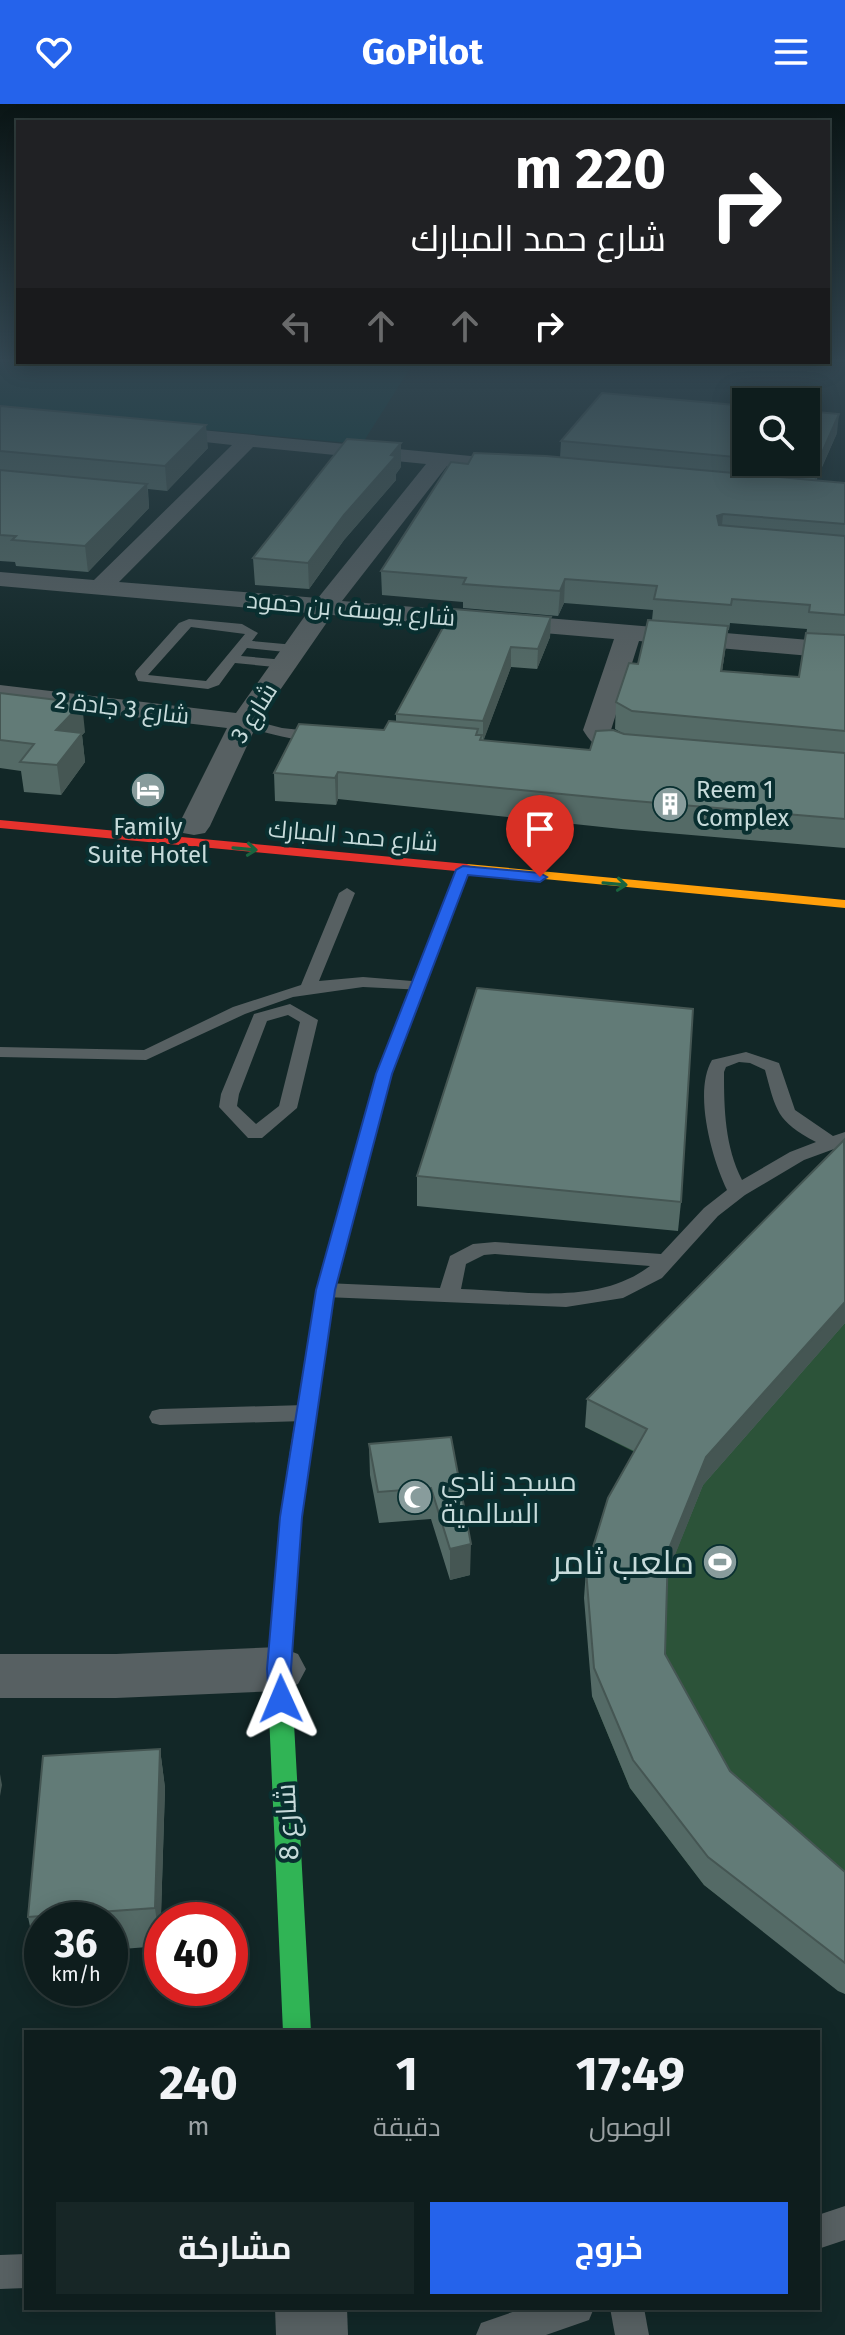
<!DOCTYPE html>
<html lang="ar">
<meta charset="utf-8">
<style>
:root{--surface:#0e1d1d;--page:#172626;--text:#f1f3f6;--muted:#9ba2a4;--line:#2e3b3b;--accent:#2563eb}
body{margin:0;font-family:"Fira Sans",Cairo,sans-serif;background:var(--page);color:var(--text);direction:rtl;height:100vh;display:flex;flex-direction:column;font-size:30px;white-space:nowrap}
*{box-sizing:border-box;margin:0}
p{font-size:26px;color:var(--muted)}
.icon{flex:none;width:44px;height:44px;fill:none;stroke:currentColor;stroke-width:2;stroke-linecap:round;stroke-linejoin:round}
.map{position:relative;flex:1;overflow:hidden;direction:ltr}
.drawer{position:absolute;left:24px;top:1926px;width:796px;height:280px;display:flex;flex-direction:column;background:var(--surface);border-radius:0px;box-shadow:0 4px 20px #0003,0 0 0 2px var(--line);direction:rtl}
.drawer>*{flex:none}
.banner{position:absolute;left:16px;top:16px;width:814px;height:244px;border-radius:0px;box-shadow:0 4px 20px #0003,0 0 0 2px var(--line);direction:rtl;background:#202124;color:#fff;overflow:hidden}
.tools{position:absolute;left:732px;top:284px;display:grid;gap:16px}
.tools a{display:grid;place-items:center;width:88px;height:88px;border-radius:0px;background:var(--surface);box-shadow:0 4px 20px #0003,0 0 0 2px var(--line);font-size:40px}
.speed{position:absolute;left:24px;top:1798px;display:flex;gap:16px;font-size:40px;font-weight:700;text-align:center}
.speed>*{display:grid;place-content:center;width:104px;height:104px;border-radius:50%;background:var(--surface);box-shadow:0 4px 20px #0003,0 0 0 2px var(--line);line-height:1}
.speed small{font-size:20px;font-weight:400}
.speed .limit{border:12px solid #d22;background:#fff;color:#111}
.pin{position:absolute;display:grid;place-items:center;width:68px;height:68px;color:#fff;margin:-82px -34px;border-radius:50% 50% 50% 0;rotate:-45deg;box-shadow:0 0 8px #0007}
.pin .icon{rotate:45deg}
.me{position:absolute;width:88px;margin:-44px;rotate:359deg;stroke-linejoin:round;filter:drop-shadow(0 0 6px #0008)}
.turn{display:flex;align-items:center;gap:28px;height:168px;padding:0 32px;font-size:36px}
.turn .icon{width:104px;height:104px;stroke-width:2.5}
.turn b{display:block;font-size:56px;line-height:68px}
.lanes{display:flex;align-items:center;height:76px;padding:0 32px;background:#0003;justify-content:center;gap:40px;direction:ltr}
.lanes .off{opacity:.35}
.eta{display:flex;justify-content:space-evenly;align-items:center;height:136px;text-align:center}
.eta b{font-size:48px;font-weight:700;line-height:56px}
.cta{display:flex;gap:16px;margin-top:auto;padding:16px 32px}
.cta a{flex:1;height:92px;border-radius:0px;background:var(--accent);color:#fff;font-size:32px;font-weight:700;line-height:92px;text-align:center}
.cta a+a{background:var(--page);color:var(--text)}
header{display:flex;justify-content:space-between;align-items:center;height:104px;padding:0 32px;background:var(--accent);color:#fff;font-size:36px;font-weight:700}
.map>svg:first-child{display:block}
</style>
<header><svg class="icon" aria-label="menu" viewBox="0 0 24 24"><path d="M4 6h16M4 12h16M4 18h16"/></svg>GoPilot<svg class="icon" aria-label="heart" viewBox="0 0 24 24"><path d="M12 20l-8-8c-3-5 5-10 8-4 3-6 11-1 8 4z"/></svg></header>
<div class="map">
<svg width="845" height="2231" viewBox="0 0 845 2231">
<rect width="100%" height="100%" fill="#122727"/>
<path fill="#053737" d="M 0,257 L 18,258 L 414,258 L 362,340 L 0,307 Z"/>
<path fill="#2c5339" d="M 845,1064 L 845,1890 L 704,1781 L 630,1684 L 592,1592 L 644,1353 L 585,1323 Z"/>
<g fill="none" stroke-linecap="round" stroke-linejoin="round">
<g fill="#576062" fill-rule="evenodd">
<path d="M 189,515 L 242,520 L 258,529 L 252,537 L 295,541 L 301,545 L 295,549 L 247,544 L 241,552 L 285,556 L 291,560 L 285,564 L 235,559 L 219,581 L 208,585 L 138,577 L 135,570 L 136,567 L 179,519 ZM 191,523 L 245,530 L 206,577 L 148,571 Z"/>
<path d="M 244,614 L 282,624 L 319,628 L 326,632 C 311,644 258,626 239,621 L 237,618 Z"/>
<path d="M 347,784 L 355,789 L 319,877 L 363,873 L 424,878 L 426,882 L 424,886 L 363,883 L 293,893 L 245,910 L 146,956 L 0,953 L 0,943 L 144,946 L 233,903 L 301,881 L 339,789 Z"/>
<path d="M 290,900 L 318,916 L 297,1004 L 262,1034 L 248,1034 L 219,1003 L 221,990 L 254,910 ZM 288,911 L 300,918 L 279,1002 L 256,1020 L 237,1002 L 239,990 L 267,917 Z"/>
<path d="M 746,948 L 779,959 L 795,1006 L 833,1032 L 845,1028 L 845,1041 L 804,1056 L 745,1091 L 718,1112 L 662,1174 L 623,1194 L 566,1203 L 325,1193 L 315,1186 L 325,1179 L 440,1184 L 450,1152 L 473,1140 L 495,1138 L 661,1150 L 704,1104 L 727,1086 C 712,1055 693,988 712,956 ZM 739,958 L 750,959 L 765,966 C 776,1006 776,1017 816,1038 L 790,1048 L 742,1076 C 725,1042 724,1006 724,968 L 726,963 ZM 495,1150 L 650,1162 C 597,1202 523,1187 461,1185 L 466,1160 L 484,1151 Z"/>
<path d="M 305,1301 L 313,1303 L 316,1309 L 313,1315 L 305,1317 L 160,1321 L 152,1319 L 149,1313 L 152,1307 L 160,1305 Z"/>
<path d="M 845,2102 L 845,2136 L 818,2145 L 818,2111 Z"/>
<path d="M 26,2150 L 26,2184 L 0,2185 L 0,2151 Z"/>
<path d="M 524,2204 L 594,2204 L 589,2216 L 546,2231 L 476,2231 L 481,2219 Z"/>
<path d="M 610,2204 L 644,2204 L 649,2231 L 615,2231 Z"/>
</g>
<g fill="#576062" fill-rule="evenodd">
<path d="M 149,321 L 532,358 L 535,363 L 524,369 L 447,362 L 342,497 L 845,539 L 845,555 L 639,537 L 611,626 L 627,637 L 655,642 L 660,648 L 655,654 C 628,661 597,651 583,626 L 614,535 L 332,511 L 258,618 L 210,722 L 205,729 L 194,731 L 183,729 L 178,722 L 227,624 L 0,597 L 0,581 L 236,609 L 307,509 L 0,482 L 0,468 L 94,476 L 232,341 L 142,331 L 139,327 L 142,323 ZM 253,343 L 426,360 L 318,494 L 119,478 Z"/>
<path d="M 279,1543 L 298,1550 L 306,1565 L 298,1580 L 279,1587 L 116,1594 L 0,1594 L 0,1550 L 116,1550 Z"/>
<path d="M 275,2204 L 347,2204 L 348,2231 L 276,2231 Z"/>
</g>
<path fill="#30b455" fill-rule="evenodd" d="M 300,1340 L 307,1342 L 310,1347 L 302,1413 L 291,1565 L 311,1928 L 283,1928 L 267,1565 L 280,1413 L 290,1347 L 293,1342 Z"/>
<path fill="#ff9f0a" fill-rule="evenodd" d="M 467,760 L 845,796 L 845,804 L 462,767 L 462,761 Z"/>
<path fill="#e5322d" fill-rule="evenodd" d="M 0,716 L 467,760 L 474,764 L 469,768 L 392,970 L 334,1186 L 307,1352 L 293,1352 L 290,1347 L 316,1186 L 376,970 L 456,767 L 0,724 Z"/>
</g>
<g fill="#546a66" fill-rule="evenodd">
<path d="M 0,302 L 208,344 L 167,387 L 148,385 L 149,404 L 88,468 L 16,462 L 15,458 L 0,457 Z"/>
<path d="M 746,302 L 746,358 L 806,358 L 837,329 L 816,377 L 845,379 L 845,744 L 621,725 L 338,695 L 336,701 L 275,697 L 274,669 L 384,626 L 396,618 L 396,610 L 551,513 L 550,533 L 537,565 L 511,563 L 483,637 L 590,646 L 622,629 L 615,625 L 616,598 L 638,560 L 652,516 L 653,506 L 564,499 L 558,512 L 463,504 L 463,498 L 382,491 L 381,467 L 468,360 L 560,354 L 561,337 ZM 730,519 L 807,525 L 799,573 L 722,567 L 728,526 L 729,526 Z"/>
<path d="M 401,363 L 396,370 L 396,376 L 344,436 L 309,485 L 255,481 L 253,454 Z"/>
<path d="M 0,589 L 85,628 L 82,631 L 85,658 L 61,691 L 24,688 L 21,667 L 0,664 Z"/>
<path d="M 845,1036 L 845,1219 L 703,1381 L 667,1470 L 665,1550 L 730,1667 L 845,1768 L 845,1890 L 838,1887 L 704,1781 L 630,1684 L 592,1592 L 584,1494 L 586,1466 L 634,1347 L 585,1323 L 587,1295 Z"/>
<path d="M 417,1072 L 681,1098 L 678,1127 L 417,1102 Z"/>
<path d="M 451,1333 L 470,1471 L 450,1476 L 431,1415 L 379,1419 L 370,1371 L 369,1340 Z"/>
<path d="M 160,1645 L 165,1684 L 160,1842 L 110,1846 L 110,1816 L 42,1816 L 42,1850 L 36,1851 L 28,1813 Z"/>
</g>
<g fill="#455653">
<path d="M 839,310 L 837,329 L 814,380 L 817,360 Z"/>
<path d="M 206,321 L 208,344 L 167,387 L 165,362 Z"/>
<path d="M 401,339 L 401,363 L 396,370 L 396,376 L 344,436 L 309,485 L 308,459 L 344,411 Z"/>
<path d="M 147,380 L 149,404 L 88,468 L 85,442 Z"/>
<path d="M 723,410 L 721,433 L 717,412 Z"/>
<path d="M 565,475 L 564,499 L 558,512 L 560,487 Z"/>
<path d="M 551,513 L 550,533 L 537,565 L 538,545 Z"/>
<path d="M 728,522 L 725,548 L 718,593 L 721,567 Z"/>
<path d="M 511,543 L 511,563 L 483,638 L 483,617 Z"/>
<path d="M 82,599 L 85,628 L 82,631 L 85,658 L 61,691 L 57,661 L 56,626 Z"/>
<path d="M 338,668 L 338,695 L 336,701 L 335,674 Z"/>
<path d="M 845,1198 L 845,1219 L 703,1381 L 665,1476 L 668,1447 L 706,1353 Z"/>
<path d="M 471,1440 L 470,1471 L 450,1476 L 450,1445 Z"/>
<path d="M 160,1645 L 165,1684 L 160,1842 L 155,1804 Z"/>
<path d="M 0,1670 L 2,1681 L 0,1692 Z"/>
</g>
<g fill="#627b77" stroke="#455653" stroke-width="2">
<path d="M 602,289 L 746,302 L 746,354 L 561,337 Z"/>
<path d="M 0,302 L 206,321 L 165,362 L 0,347 Z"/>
<path d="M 806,307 L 839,310 L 817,360 L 792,358 L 806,358 Z"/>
<path d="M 347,335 L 401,339 L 391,351 L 396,352 L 344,411 L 308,459 L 253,454 Z"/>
<path d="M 474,349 L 546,352 L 845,379 L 845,420 L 723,410 L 717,412 L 719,421 L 845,432 L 845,511 L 809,508 L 810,501 L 732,495 L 731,501 L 654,495 L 657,482 L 565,475 L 560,487 L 463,480 L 466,474 L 381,467 L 451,358 L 468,360 Z"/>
<path d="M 0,366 L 147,380 L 85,442 L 12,436 L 16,432 L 0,431 Z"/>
<path d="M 453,505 L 551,513 L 538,545 L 511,543 L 483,617 L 396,610 Z"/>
<path d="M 648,516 L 728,522 L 721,567 L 799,573 L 806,529 L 845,531 L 845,627 L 632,607 L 616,598 L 629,559 L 638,560 Z"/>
<path d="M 0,589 L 82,599 L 56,626 L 82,629 L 57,661 L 20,658 L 34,640 L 0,636 Z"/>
<path d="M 389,617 L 478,625 L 476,631 L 482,631 L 480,636 L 590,646 L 596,627 L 613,626 L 624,630 L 845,649 L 845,715 L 623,696 L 338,668 L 335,674 L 274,669 L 299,620 L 384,626 Z"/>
<path d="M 477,884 L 693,905 L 681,1098 L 417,1072 Z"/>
<path d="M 844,1036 L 845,1198 L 706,1353 L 668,1447 L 665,1550 L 730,1667 L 845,1768 L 845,1859 L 708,1753 L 633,1656 L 594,1564 L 586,1466 L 608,1394 L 647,1325 L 587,1295 Z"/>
<path d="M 451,1333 L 471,1440 L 450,1445 L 431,1384 L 378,1388 L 369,1340 Z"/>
<path d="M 160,1645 L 155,1804 L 28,1813 L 43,1652 Z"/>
</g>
<defs><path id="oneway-shaft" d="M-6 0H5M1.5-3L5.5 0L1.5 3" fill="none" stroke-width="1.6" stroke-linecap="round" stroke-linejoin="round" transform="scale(2)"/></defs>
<g stroke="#19643f">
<use href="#oneway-shaft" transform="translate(245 745) rotate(5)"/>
<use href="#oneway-shaft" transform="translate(615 780) rotate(5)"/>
</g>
<linearGradient id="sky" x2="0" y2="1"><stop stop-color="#0a1515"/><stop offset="0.45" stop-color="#334752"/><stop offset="1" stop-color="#334752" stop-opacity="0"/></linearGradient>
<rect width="845" height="569" fill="url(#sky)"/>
<path fill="#2563eb" stroke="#184099" stroke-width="2" d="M 463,762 L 540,769 L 547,773 L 540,778 L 468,771 L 392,970 L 335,1186 L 302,1413 L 291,1565 L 293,1595 L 289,1602 L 281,1604 L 272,1602 L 269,1595 L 267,1565 L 280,1413 L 316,1186 L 376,970 L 456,766 Z"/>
<defs>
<g id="hotel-disc" transform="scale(1.8)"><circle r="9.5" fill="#889c9c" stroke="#092f30"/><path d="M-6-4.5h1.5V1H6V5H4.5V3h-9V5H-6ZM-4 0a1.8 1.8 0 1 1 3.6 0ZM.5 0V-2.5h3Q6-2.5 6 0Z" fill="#fff"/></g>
<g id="building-disc" transform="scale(1.8)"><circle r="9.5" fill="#889c9c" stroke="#092f30"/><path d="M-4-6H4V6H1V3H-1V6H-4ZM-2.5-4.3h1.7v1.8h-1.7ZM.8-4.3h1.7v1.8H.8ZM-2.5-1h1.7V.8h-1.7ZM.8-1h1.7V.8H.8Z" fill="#fff"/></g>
<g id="mosque-disc" transform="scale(1.8)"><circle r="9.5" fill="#889c9c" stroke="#092f30"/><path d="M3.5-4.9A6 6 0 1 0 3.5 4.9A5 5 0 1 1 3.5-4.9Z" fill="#fff"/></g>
<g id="stadium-disc" transform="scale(1.8)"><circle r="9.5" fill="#889c9c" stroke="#092f30"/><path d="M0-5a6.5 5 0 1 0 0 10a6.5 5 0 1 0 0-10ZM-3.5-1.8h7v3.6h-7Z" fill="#fff"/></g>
</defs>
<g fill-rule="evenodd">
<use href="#hotel-disc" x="148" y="686"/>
<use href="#building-disc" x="670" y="700"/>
<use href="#mosque-disc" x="415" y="1393"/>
<use href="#stadium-disc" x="720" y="1458"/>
</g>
<g text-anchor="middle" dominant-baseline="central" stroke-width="8" stroke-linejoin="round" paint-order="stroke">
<g font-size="24" fill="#c7dbdb" stroke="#092f30">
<text transform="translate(351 505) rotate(5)">شارع يوسف بن حمود</text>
<text transform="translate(122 604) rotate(7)">شارع 3 جادة 2</text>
<text transform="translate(254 609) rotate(-58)">شارع 3</text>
<text transform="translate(353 732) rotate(5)">شارع حمد المبارك</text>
</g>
<g font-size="24" fill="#c7dbdb" stroke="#092f30" text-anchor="start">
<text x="696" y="686">Reem 1<tspan x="696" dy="28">Complex</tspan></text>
<text x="148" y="723" text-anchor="middle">Family<tspan x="148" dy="28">Suite Hotel</tspan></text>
</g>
<g font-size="28" fill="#c7dbdb" stroke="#092f30" text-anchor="start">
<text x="441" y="1377">مسجد نادي<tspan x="441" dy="32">السالمية</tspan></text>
</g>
<g font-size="28" fill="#c7dbdb" stroke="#092f30">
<text transform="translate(287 1718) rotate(-93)">شارع 8</text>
</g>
<g font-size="34" fill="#c7dbdb" stroke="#092f30" text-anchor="end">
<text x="694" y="1458">ملعب ثامر</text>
</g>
</g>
</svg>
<div class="tools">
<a><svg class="icon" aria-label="search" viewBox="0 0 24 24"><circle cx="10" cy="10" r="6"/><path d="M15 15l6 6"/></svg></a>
</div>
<div class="speed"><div>36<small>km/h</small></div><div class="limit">40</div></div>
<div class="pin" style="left:540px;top:773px;background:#d93025"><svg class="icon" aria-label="arrive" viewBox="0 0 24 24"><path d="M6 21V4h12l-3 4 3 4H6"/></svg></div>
<svg class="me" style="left:281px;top:1595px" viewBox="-20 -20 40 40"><path d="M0-17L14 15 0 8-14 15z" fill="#2563eb" stroke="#fff" stroke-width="4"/></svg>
<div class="banner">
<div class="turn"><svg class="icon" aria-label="right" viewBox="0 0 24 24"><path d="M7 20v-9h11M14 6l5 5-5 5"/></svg><div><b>220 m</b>شارع حمد المبارك</div></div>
<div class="lanes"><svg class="icon off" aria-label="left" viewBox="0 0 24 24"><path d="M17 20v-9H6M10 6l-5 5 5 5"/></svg><svg class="icon off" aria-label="ahead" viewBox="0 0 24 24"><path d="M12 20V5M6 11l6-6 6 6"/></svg><svg class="icon off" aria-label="ahead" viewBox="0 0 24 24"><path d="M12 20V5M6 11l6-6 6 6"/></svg><svg class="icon" aria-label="right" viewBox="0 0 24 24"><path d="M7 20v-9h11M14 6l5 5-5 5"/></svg></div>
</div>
<section class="drawer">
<div class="eta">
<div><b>17:49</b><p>الوصول</p></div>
<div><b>1</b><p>دقيقة</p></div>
<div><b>240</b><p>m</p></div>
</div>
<div class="cta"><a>خروج</a><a>مشاركة</a></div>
</section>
</div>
